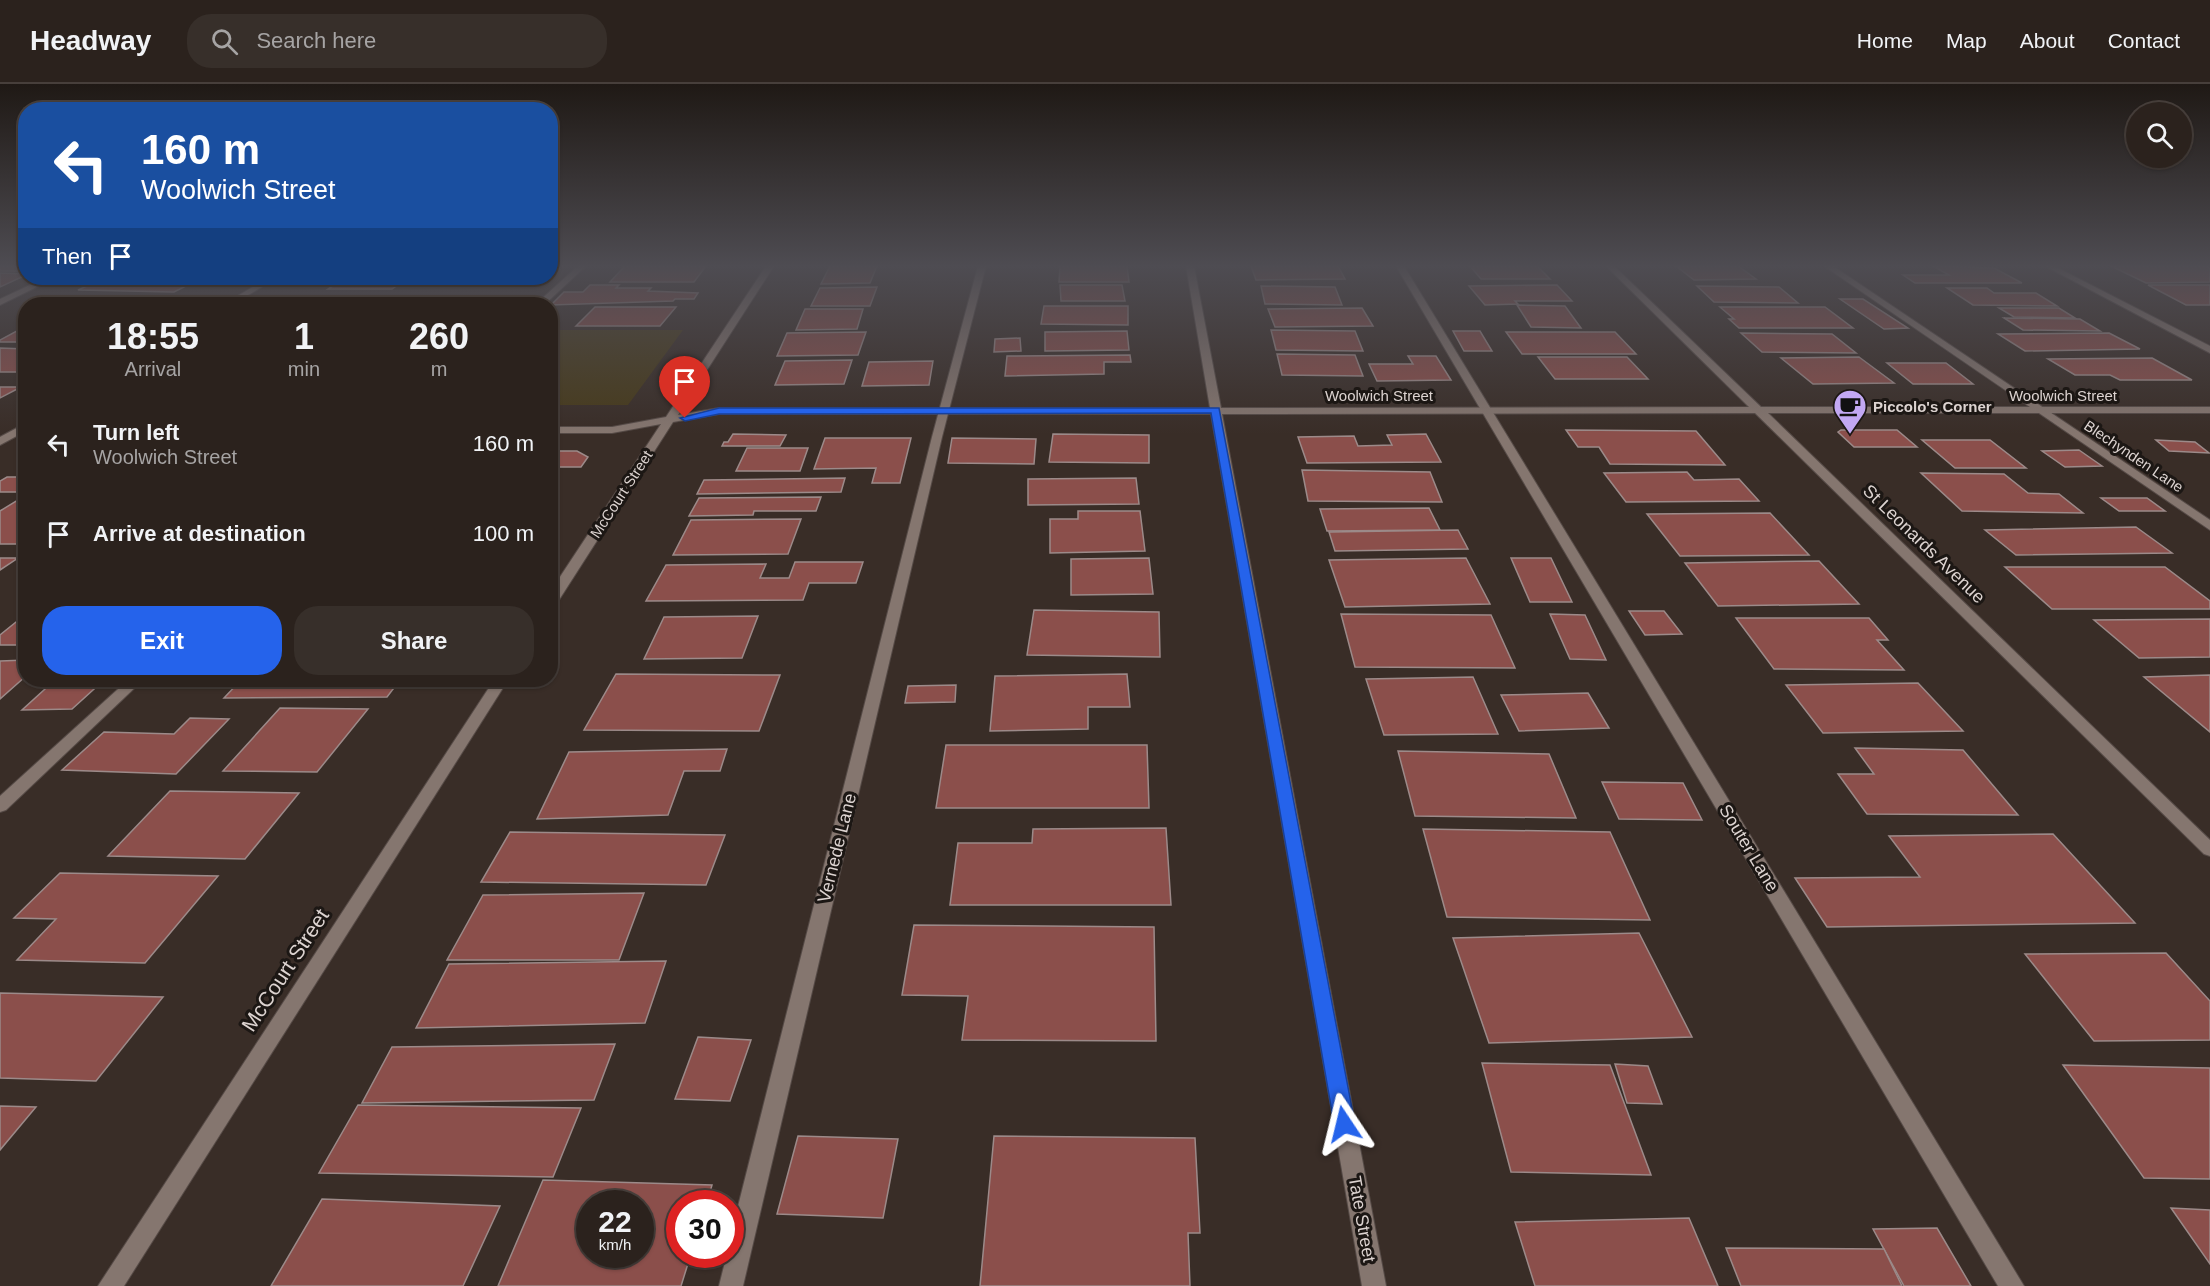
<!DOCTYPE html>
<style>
:root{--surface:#2b221d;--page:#372f2a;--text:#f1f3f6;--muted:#a6a4a4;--line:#473f3b;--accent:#2563eb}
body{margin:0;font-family:Arial,sans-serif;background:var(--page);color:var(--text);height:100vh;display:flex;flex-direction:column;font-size:22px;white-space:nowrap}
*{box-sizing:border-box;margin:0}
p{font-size:20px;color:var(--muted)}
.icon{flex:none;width:33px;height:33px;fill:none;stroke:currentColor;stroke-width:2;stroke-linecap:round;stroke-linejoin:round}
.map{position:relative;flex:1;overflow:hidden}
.side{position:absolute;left:18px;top:213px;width:540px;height:390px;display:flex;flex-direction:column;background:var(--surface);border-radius:24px;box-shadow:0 2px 4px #0004,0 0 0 2px var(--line)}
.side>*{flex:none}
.guide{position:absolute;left:18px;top:18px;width:540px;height:183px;border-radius:24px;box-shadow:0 2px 4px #0004,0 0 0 2px var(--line);background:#1a4fa0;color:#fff;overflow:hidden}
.buttons{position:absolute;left:2126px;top:18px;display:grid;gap:12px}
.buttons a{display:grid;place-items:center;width:66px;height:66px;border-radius:50%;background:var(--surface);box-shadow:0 2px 4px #0004,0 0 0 2px var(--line);font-size:30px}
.speed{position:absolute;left:576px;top:1106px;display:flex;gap:12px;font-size:30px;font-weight:700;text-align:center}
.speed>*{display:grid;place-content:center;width:78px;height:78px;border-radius:50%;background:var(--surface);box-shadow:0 2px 4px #0004,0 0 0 2px var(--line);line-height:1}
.speed small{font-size:15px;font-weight:400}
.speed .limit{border:9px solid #d22;background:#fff;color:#111}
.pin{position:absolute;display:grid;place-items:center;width:51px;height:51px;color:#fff;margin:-62px -26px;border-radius:50% 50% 50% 0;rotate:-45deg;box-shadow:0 0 6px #0007}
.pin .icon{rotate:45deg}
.me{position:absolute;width:66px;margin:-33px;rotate:350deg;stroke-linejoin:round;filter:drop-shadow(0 0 4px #0008)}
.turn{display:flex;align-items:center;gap:21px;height:126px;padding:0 24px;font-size:27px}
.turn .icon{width:78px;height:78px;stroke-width:2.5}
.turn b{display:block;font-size:42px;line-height:51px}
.then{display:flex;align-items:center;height:57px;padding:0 24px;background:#0003;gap:12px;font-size:22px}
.eta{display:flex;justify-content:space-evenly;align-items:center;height:102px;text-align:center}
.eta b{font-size:36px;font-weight:700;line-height:42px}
.cta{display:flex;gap:12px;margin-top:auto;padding:12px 24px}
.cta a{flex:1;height:69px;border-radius:24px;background:var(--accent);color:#fff;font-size:24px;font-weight:700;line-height:69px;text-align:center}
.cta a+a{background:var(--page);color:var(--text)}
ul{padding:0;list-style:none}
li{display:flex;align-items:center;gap:18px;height:90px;padding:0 24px}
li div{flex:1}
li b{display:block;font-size:22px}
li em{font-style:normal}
header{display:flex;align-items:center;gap:36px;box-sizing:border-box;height:84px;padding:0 30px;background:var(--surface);border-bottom:2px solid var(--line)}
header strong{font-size:28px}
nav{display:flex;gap:33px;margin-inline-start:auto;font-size:21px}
.search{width:420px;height:54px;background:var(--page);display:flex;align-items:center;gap:15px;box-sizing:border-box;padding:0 21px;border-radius:24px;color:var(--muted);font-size:22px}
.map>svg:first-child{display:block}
</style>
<header>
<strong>Headway</strong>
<div class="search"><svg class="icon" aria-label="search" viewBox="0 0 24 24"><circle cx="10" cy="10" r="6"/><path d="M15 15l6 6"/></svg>Search here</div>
<nav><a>Home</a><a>Map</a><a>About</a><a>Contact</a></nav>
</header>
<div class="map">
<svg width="2210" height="1202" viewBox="0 0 2210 1202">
<rect width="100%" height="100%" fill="#392d27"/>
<path fill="#473a1a" d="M 551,246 L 683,246 L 628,321 L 551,321 Z"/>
<g fill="#8b4f4b" stroke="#9c8a89" stroke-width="1.5" fill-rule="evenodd">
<rect x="0" y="182" width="26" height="5"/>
<path d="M 625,182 L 706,182 L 694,198 L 610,198 Z"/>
<path d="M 830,182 L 877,182 L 870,199 L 821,200 Z"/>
<path d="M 1060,182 L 1127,182 L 1129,198 L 1059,198 Z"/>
<path d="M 1251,182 L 1338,182 L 1345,195 L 1256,196 Z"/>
<path d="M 1470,182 L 1537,182 L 1550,195 L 1481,195 Z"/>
<path d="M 1676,182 L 1738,182 L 1756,195 L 1694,196 Z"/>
<path d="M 1933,182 L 1994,184 L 2022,199 L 1915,199 L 1903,191 L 1949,191 Z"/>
<path d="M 2111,182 L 2205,182 L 2210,184 L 2210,198 L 2146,199 Z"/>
<path d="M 0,189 L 26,190 L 26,191 L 0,203 Z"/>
<path d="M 117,194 L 202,194 L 174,208 L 78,206 L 96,198 L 108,198 Z"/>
<path d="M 345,194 L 408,194 L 392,205 L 328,205 Z"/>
<path d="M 590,201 L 619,201 L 616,204 L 651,204 L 648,207 L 698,209 L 694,215 L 675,215 L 673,217 L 551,221 L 564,208 L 583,208 Z"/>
<path d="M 1060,201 L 1122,201 L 1125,217 L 1061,217 Z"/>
<path d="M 1557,201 L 1572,217 L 1515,217 L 1518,220 L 1485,221 L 1469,202 Z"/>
<path d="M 2148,201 L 2210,201 L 2210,221 L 2186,221 Z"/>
<path d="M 1261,202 L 1335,203 L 1342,221 L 1265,220 Z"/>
<path d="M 1697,202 L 1779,203 L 1798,219 L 1714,218 Z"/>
<path d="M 877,203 L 870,222 L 811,222 L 820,204 Z"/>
<path d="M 1947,204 L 1987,204 L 1994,209 L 2036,209 L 2057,222 L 1973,221 Z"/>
<path d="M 311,213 L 369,213 L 358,220 L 298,220 Z"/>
<path d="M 414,214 L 526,214 L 520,220 L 405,220 Z"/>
<path d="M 1840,215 L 1863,215 L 1908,244 L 1884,245 Z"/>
<path d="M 154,216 L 146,220 L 60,220 L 67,217 Z"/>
<path d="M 1517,221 L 1565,222 L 1581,244 L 1531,243 Z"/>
<path d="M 1044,222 L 1128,222 L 1128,241 L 1041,240 Z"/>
<path d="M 595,223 L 676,223 L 660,242 L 576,242 Z"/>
<path d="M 1720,223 L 1825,223 L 1853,244 L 1739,244 L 1729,235 L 1734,235 Z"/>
<path d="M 1362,224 L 1373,242 L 1275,243 L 1268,225 Z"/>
<path d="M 1999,224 L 2059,224 L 2075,234 L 2014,233 Z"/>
<path d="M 805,225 L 863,225 L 857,245 L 796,246 Z"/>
<path d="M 2004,234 L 2080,235 L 2100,247 L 2023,246 Z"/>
<path d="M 26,242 L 26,258 L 0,258 L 0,256 Z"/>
<path d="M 1271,246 L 1355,247 L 1363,267 L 1276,266 Z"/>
<path d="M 1127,247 L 1129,266 L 1045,267 L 1045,248 Z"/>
<path d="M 1453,247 L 1480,247 L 1492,267 L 1464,267 Z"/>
<path d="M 866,248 L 858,271 L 777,272 L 787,249 Z"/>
<path d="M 1506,248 L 1615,248 L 1636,270 L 1522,270 Z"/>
<path d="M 1741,249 L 1832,250 L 1856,269 L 1762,268 Z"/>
<path d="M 2109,249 L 2140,265 L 2025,267 L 1998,250 Z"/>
<path d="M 1020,254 L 1021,267 L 994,268 L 995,255 Z"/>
<path d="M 0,264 L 26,265 L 26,288 L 0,288 Z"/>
<path d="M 1277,270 L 1355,271 L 1363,292 L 1282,291 Z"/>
<path d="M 1130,271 L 1131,278 L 1104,278 L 1104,290 L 1005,292 L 1007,272 Z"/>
<path d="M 1408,272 L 1436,272 L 1451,296 L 1377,297 L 1369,280 L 1413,280 Z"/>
<path d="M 1538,273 L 1627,273 L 1648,295 L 1555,295 Z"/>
<path d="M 1859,273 L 1894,299 L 1813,300 L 1781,274 Z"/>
<path d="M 2152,274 L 2192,296 L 2120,296 L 2110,291 L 2075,291 L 2048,275 Z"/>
<path d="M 852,276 L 844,300 L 775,301 L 785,277 Z"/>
<path d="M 933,277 L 929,301 L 862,302 L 869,278 Z"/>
<path d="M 1887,279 L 1946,279 L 1973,300 L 1913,300 Z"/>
<path d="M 0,303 L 21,303 L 0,314 Z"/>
<path d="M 1566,346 L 1696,347 L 1725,381 L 1610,380 L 1599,363 L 1578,363 Z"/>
<path d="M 1841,346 L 1897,346 L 1917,363 L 1854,363 L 1838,348 Z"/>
<path d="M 733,350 L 786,351 L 780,362 L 722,362 L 724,358 L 728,358 Z"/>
<path d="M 1053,350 L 1149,351 L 1149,379 L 1049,378 Z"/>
<path d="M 1426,350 L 1441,378 L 1307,379 L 1298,353 L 1354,352 L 1358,362 L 1392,361 L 1387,351 Z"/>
<path d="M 825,354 L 911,354 L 900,399 L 872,399 L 876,384 L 814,385 Z"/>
<path d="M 952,354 L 1036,355 L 1034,380 L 948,379 Z"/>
<path d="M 1922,356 L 1990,356 L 2026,384 L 1955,384 Z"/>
<path d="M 2156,356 L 2195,358 L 2209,369 L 2169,367 Z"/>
<path d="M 747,364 L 808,364 L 800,387 L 736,387 Z"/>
<path d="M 2079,366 L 2102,382 L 2065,383 L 2042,367 Z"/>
<path d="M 550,367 L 577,367 L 588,373 L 581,383 L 550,383 Z"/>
<path d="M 1302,386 L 1430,388 L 1442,418 L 1308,417 Z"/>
<path d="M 1687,388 L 1694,396 L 1739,395 L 1759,417 L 1626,418 L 1604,389 Z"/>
<path d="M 1921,389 L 2004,390 L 2028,409 L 2059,410 L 2083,429 L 1962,427 Z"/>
<path d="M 7,393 L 26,393 L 26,403 L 18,408 L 0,408 L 0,397 Z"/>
<path d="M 845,394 L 841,408 L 697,410 L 704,396 Z"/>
<path d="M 1136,394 L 1139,420 L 1028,421 L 1028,395 Z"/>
<path d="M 26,411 L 26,460 L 0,460 L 0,427 Z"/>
<path d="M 821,413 L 816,427 L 754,427 L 753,431 L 689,432 L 699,414 Z"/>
<path d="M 2101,414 L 2147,414 L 2165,427 L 2119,427 Z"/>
<path d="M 1429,424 L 1440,446 L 1327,447 L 1320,425 Z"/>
<path d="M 1078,427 L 1140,427 L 1145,467 L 1050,469 L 1050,435 L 1078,435 Z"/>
<path d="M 1770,429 L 1809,471 L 1680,472 L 1647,430 Z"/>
<path d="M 801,435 L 788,470 L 673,471 L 691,436 Z"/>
<path d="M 2136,443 L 2172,469 L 2016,471 L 1985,446 Z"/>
<path d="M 1458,446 L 1468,465 L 1335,467 L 1329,448 Z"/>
<path d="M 0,474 L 18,474 L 0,486 Z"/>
<path d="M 1149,474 L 1153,510 L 1071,511 L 1071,475 Z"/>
<path d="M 1466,474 L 1490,520 L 1345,523 L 1329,476 Z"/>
<path d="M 1511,474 L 1551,474 L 1572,518 L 1530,518 Z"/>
<path d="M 1819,477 L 1859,520 L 1718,522 L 1685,479 Z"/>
<path d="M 795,478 L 863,478 L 856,499 L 809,499 L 803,516 L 646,517 L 666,481 L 766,480 L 760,494 L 789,494 Z"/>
<path d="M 2005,483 L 2165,483 L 2210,517 L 2210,525 L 2052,525 Z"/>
<path d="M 1034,526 L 1159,528 L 1160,573 L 1027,571 Z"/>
<path d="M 1629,527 L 1664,527 L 1682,550 L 1645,551 Z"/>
<path d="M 26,530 L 26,561 L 0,561 L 0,551 Z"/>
<path d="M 1341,530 L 1491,531 L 1515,584 L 1355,583 Z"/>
<path d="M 1550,530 L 1585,531 L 1606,576 L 1570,575 Z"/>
<path d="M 758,532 L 742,574 L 644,575 L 664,533 Z"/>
<path d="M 1736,534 L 1869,534 L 1888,556 L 1877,556 L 1904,586 L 1774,585 Z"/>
<path d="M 2210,535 L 2210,573 L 2139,574 L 2094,536 Z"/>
<path d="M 26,576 L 26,592 L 0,615 L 0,577 Z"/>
<path d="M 616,590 L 780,591 L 759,647 L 584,646 Z"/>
<path d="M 1127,590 L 1130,623 L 1088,623 L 1088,645 L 990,647 L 995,592 Z"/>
<path d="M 2210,591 L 2210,648 L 2144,593 Z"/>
<path d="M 1473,593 L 1498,650 L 1384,651 L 1366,595 Z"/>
<path d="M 55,596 L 104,596 L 72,625 L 22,626 Z"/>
<path d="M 241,596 L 400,596 L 387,613 L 224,614 Z"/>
<path d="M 1918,599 L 1963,647 L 1823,649 L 1786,601 Z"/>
<path d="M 956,601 L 955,618 L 905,619 L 908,602 Z"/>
<path d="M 1588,609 L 1609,644 L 1519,647 L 1501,611 Z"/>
<path d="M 280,624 L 368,625 L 317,688 L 223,687 Z"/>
<path d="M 190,634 L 229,635 L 176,690 L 62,686 L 104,648 L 174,650 Z"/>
<path d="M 946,661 L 1147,661 L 1149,724 L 936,724 Z"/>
<path d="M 1855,664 L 1963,666 L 2018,731 L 1867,730 L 1838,690 L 1874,690 Z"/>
<path d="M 727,665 L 720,687 L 684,687 L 668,731 L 537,735 L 569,668 Z"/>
<path d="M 1398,667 L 1549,670 L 1576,734 L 1415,732 Z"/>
<path d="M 1602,698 L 1683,699 L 1702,736 L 1619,735 Z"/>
<path d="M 170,707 L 299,709 L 245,775 L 108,772 Z"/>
<path d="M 1166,744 L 1171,821 L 950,821 L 958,759 L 1032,759 L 1033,745 Z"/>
<path d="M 1423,745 L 1610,748 L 1650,836 L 1447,833 Z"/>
<path d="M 510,748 L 725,751 L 706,801 L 481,798 Z"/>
<path d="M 2053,750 L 2135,839 L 1827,843 L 1795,794 L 1920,793 L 1889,752 Z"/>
<path d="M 60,789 L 218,792 L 145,879 L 17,876 L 56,835 L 14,834 Z"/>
<path d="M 644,809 L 619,876 L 447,876 L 483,811 Z"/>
<path d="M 914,841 L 1154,843 L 1156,957 L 962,956 L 968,912 L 902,911 Z"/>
<path d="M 1639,849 L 1692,953 L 1489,959 L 1453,854 Z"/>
<path d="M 2166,869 L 2210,917 L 2210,956 L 2094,957 L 2025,870 Z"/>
<path d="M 666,877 L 645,939 L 416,944 L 449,880 Z"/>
<path d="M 0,909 L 163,913 L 96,997 L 0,994 Z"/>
<path d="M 698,953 L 751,956 L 730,1017 L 675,1015 Z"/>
<path d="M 615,960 L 594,1016 L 362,1019 L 392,963 Z"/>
<path d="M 1482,979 L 1610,981 L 1651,1091 L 1511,1088 Z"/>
<path d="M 1615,980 L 1648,982 L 1662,1020 L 1627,1019 Z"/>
<path d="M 2063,981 L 2210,984 L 2210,1095 L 2144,1094 Z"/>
<path d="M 358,1021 L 581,1024 L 553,1093 L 319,1089 Z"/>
<path d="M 0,1022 L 36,1023 L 0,1066 Z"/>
<path d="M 798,1052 L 898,1055 L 883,1134 L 777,1130 Z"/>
<path d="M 994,1052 L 1195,1054 L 1200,1149 L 1188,1149 L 1190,1202 L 980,1202 Z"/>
<path d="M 543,1096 L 712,1101 L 707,1119 L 680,1119 L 680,1170 L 691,1170 L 681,1202 L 498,1202 ZM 590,1119 L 640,1119 L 640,1170 L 590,1170 Z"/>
<path d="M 322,1115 L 500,1122 L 463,1202 L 271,1202 Z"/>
<path d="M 2171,1124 L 2210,1126 L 2210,1180 Z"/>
<path d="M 1689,1134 L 1718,1202 L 1535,1202 L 1515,1138 Z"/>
<path d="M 1937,1144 L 1971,1202 L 1904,1202 L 1873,1145 Z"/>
<path d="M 1726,1164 L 1884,1165 L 1902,1202 L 1741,1202 Z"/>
</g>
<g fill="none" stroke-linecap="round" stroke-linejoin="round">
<g stroke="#554a46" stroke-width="2">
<g id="lane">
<path d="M 578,182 L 586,182 L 545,220 L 536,220 Z"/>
<path d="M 978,182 L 986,182 L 942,353 L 743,1202 L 719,1202 L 727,1170 L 730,1170 L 730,1154 L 932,353 Z"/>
<path d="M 1396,182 L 1404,182 L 2024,1202 L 1998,1202 Z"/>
<path d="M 1824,182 L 1833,182 L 2210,436 L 2210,446 Z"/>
<path d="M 45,194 L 55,194 L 0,221 L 0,215 Z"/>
<path d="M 128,596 L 143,596 L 6,726 L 0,728 L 0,712 Z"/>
</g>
</g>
<g stroke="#554a46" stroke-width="2">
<g id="street">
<path d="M 766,182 L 774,182 L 678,331 L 719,324 L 1210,324 L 1186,182 L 1194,182 L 1221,324 L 1749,323 L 1606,182 L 1614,182 L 1761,323 L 2210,323 L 2210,329 L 1768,329 L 2210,756 L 2210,772 L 2204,770 L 1755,329 L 1222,330 L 1386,1202 L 1362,1202 L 1211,330 L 719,330 L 673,338 L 557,519 L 550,523 L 550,508 L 661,340 L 612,349 L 550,349 L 550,343 L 612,343 L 666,333 Z"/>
<path d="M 2045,182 L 2054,182 L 2210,262 L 2210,269 Z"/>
<path d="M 268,194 L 277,194 L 233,220 L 224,220 Z"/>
<path d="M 26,339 L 26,347 L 0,361 L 0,353 Z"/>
<path d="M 494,596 L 508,596 L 124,1202 L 98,1202 Z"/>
</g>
</g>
<use href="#lane" fill="#85766f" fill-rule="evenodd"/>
<use href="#street" fill="#85766f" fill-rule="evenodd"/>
</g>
<linearGradient id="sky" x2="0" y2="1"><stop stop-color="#1f1915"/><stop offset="0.52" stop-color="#4e4c52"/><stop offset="1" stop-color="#4e4c52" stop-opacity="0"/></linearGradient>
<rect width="2210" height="350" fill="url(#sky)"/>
<path fill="#2563eb" stroke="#184099" stroke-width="1.5" d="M 719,324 L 1219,324 L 1355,1040 L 1352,1046 L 1344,1049 L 1337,1046 L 1334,1040 L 1211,329 L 719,330 L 685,337 L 680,334 Z"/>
<defs>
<g id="cafe-pin" transform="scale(1.725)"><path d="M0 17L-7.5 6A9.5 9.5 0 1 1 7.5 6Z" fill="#c2a8f3" stroke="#1c1714"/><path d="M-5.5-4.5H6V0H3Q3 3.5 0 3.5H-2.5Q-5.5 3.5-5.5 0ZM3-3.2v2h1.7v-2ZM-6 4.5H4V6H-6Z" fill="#111"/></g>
</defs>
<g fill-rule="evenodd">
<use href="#cafe-pin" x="1850" y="322"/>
</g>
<g text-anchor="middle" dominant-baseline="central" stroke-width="6" stroke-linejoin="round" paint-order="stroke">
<g font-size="15" fill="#dcd3d0" stroke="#1c1714">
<text x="1379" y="311">Woolwich Street</text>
<text x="2063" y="311">Woolwich Street</text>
<text transform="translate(2134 372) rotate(34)">Blechynden Lane</text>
<text transform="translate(621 410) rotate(-57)">McCourt Street</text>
</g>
<g font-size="15" font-weight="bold" fill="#dcd3d0" stroke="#1c1714" text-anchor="start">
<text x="1873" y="322">Piccolo's Corner</text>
</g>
<g font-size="18" fill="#dcd3d0" stroke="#1c1714">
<text transform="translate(1924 460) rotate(44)">St Leonards Avenue</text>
<text transform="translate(837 764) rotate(-76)">Vernede Lane</text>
<text transform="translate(1749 764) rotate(59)">Souter Lane</text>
<text transform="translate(1362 1135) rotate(80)">Tate Street</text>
</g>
<g font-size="21" fill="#dcd3d0" stroke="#1c1714">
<text transform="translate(285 886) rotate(-57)">McCourt Street</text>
</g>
</g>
</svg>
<div class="buttons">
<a><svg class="icon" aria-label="search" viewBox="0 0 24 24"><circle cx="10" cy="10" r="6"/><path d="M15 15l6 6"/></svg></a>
</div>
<div class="speed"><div>22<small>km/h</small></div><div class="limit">30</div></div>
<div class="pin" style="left:685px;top:334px;background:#d93025"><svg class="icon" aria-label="arrive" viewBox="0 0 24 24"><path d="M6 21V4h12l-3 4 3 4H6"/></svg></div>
<svg class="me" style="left:1344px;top:1040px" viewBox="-20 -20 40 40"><path d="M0-17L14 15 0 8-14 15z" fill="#2563eb" stroke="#fff" stroke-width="4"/></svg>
<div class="guide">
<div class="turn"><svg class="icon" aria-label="left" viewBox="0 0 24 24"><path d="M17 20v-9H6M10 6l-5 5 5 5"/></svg><div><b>160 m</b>Woolwich Street</div></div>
<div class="then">Then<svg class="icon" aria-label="arrive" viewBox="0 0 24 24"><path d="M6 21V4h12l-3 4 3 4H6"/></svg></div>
</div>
<section class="side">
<div class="eta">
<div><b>18:55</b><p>Arrival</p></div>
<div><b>1</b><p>min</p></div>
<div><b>260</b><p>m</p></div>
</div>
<ul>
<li><svg class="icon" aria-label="left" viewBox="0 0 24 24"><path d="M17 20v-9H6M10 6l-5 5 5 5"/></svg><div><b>Turn left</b><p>Woolwich Street</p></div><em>160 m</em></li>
<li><svg class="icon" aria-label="arrive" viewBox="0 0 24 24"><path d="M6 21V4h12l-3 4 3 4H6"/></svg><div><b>Arrive at destination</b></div><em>100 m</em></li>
</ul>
<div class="cta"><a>Exit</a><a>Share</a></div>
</section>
</div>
